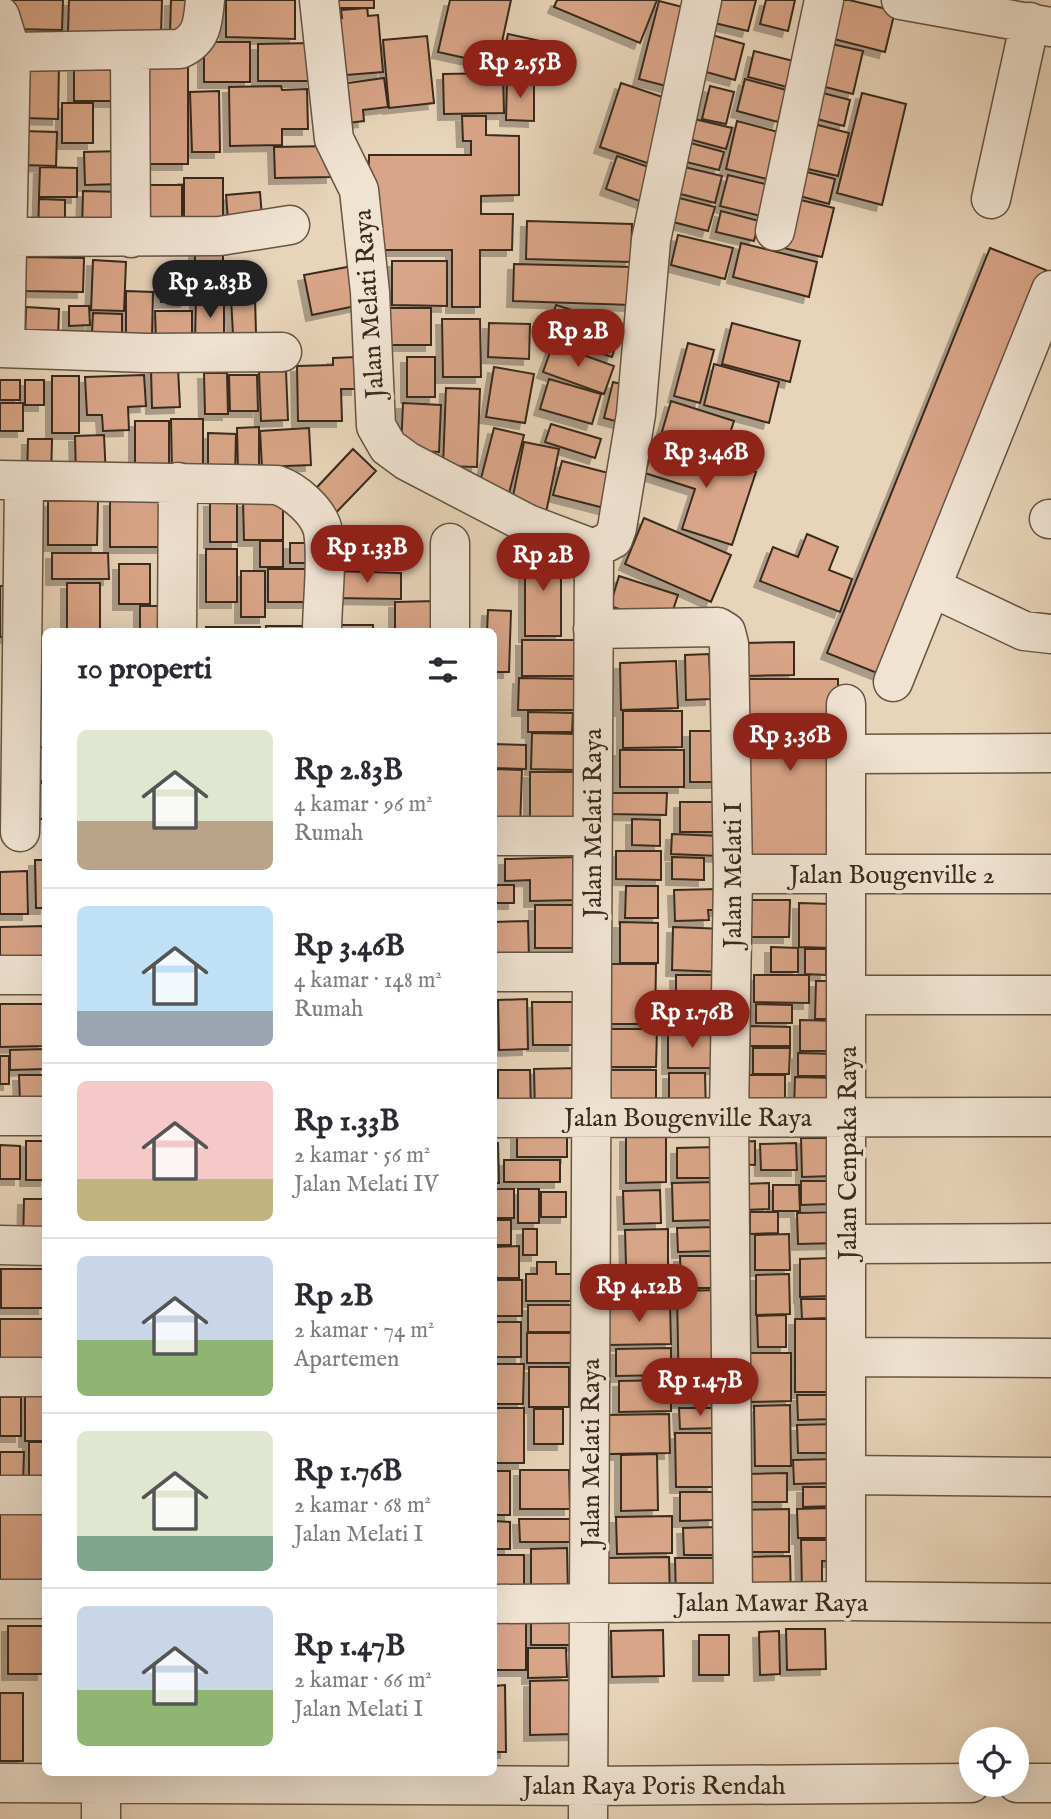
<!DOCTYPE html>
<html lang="id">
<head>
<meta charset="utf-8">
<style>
  :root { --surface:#fff; --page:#f2f2f3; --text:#2b2b33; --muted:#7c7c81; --line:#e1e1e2; --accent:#8f2418 }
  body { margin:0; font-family:"IM FELL English",serif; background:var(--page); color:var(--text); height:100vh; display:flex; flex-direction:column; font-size:26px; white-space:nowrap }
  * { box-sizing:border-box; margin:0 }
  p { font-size:23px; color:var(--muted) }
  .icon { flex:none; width:38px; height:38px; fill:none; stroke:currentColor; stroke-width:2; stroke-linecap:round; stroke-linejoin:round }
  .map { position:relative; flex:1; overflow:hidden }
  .details { position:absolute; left:42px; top:628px; width:455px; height:1148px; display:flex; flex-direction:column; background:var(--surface); border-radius:10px; box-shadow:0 7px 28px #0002 }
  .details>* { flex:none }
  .controls { position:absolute; left:959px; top:1727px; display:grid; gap:14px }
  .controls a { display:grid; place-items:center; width:70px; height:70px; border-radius:50%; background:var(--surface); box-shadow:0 7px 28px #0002; font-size:35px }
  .price { position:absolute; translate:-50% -60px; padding:0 16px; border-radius:24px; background:var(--accent); color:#fff; font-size:23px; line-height:46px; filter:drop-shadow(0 2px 4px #0008) }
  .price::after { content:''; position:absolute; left:50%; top:42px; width:21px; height:16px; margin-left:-10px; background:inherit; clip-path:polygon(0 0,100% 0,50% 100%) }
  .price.on { background:#222; color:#fff }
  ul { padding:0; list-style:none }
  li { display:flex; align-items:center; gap:21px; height:175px; padding:0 35px }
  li+li { border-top:2px solid var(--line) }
  li span { display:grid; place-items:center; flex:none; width:196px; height:140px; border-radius:10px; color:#555 }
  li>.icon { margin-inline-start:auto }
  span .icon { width:84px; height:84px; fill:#fffc; stroke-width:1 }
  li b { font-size:30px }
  h2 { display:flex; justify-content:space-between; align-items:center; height:84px; padding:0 35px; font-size:30px }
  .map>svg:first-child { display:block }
  .building { fill:#d9a588; stroke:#392b1b; stroke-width:2; filter:url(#shadow) }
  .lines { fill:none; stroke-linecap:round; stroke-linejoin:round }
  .minor-casing { stroke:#655542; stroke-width:41 }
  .minor { stroke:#f0e3d2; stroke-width:38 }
  .labels { text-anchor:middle; stroke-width:7; stroke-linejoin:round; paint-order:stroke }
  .street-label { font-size:26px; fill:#392b1b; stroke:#f0e3d2 }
</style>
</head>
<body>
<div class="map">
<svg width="1051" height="1819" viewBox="0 0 1051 1819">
  <defs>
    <filter id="shadow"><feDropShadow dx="-6" dy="6" stdDeviation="0" flood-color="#0004"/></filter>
  </defs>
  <rect width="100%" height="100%" fill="#e8d4b9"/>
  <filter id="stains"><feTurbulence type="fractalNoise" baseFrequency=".00286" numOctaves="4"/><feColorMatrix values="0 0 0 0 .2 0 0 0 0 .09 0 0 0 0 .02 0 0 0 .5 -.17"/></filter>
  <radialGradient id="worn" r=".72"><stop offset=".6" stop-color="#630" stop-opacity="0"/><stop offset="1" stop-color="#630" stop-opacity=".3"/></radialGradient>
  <!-- building -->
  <path class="building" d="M13,0h50l-1,30 -49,-1z
    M69,0h93l-1,35 -93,-3z
    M171,0h28l-14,34 -15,-1z
    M226,0h69v39l-69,-2z
    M325,0h49v8h-49z
    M450,0h61l-14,65 -59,-13z
    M557,0h100l-17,43 -86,-36z
    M707,0h49l-8,31 -46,-11z
    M766,0h29l-7,31 -28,-7z
    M831,0h18l46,11 -10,41 -63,-16z
    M659,1l35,9 -20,78 -35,-9z
    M367,8l1,8 10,-1 5,57 -49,4 -5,-57 13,-1 -1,-8z
    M508,34l37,8 -8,35 -36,-8z
    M708,34l36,10 -9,36 -36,-10z
    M427,36l7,67 -45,5 -6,-68z
    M204,42h46v40h-46z
    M312,43v38h-54v-37z
    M827,43l36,8 -10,43 -36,-9z
    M754,51l47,12 -6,26 -47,-12z
    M142,59h46v105h-46z
    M24,64h35l-1,55 -35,-1z
    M74,67l41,1v33h-41z
    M503,73l1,40 -60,1 -1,-40z
    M384,78l4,29 -25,3 1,11 -25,3 -5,-39z
    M507,79l27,1v41l-28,-1z
    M745,79l41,11 -8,32 -41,-11z
    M621,83l56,19 -21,64 -56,-19z
    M281,86l1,4 25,-1 1,40h-26v16l-52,1 -1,-59z
    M710,86l24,6 -8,32 -24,-5z
    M811,90l39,10 -6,26 -39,-10z
    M219,91l1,61h-28l-2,-60z
    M862,93l44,11 -24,101 -45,-12z
    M62,103h31v40h-31z
    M462,116h24v19l33,1v59l-38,1v18h32l-1,36h-32v57h-28v-57h-78l-6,-31 1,-64h102v-14h-8z
    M690,118l42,10 -6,21 -41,-11z
    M737,121l45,12 -11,47 -45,-11z
    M802,121l47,12 -11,43 -47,-11z
    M22,131l35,1 -1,34 -35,-1z
    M683,141l41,11 -5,18 -41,-10z
    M331,146l1,31 -57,1 -1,-31z
    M121,151v33l-36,1 -1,-33z
    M617,156l43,15 -12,33 -42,-15z
    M680,166l42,10 -7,27 -42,-11z
    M40,167l37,1v29h-38z
    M791,168l44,11 -6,25 -44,-12z
    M728,175l45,11 -8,31 -45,-11z
    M184,178h39v45h-39z
    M142,185h40v36h-40z
    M83,191l39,1 -2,40 -38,-1z
    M260,192l2,25 -34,3 -2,-25z
    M784,196l50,12 -12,49 -51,-12z
    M675,197l40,10 -7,24 -39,-10z
    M39,199l26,1v36l-27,-1z
    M721,211l38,10 -5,20 -38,-9z
    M527,221l105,3 -1,38 -105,-3z
    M678,235l55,13 -8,31 -54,-14z
    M741,243l76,19 -8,35 -76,-20z
    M195,246h28v45h-28z
    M990,248l56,22 -164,405 -55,-22z
    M25,257l59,1 -1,34 -58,-1z
    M93,260l33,2 -2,49 -33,-1z
    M392,261h55v45l-55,-1z
    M514,264l117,3v38l-118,-4z
    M358,265l7,39 -53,11 -8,-40z
    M160,270h25l1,31 -25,1z
    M126,291l27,1 -1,45h-26z
    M196,295h28v49h-29z
    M255,297l1,37h-23l-2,-36z
    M556,305l66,21 -10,31 -66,-22z
    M69,306h20l1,19 -21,1z
    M26,307l33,2 -1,31 -33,-2z
    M380,308h51v37h-51z
    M155,311h37v30h-36z
    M93,313l29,1v20l-30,-1z
    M442,319h38l1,58h-38z
    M489,323l41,1 -1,35 -41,-2z
    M732,323l68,18 -10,41 -68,-18z
    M688,343l26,7 -14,53 -26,-7z
    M553,344l61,22 -10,28 -61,-22z
    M356,357l1,32h-16l1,32h-44l-1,-55 36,-1v-7z
    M407,357h28v40h-28z
    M714,364l65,18 -10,41 -65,-18z
    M494,367l40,7 -9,49 -39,-6z
    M178,368l2,39 -28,1 -1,-39z
    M286,371l2,49 -27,1 -2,-49z
    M204,373h23l1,41h-23z
    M144,375l2,31 -18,1 1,23 -26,1 -1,-16h-15l-2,-38z
    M229,375h28l1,36h-28z
    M52,376h27v57h-27z
    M549,379l52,15 -9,30 -52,-15z
    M0,380h20v20h-20z
    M25,380h19v25h-19z
    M613,382l19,5 -9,36 -19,-5z
    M446,388l34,1 -3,78 -34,-1z
    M671,401l63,20 -11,34 -62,-20z
    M0,403h23v28h-23z
    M403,403l38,2 -2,47 -38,-2z
    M171,419h32v53h-31z
    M135,421h34v44h-34z
    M551,424l50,15 -6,19 -50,-16z
    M259,427v43h-21l-1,-42z
    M309,428l2,37 -49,2 -2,-36z
    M494,428l30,7 -17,66 -30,-7z
    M208,433l28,1 -1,43h-27z
    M104,435l2,42 -30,1 -1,-42z
    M28,439h24l-1,42 -24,-1z
    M655,441l101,31 -24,73 -50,-16 13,-40 -50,-16z
    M524,442l35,7 -13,64 -35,-7z
    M353,449l23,22 -49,51 -22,-22z
    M562,461l54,14 -8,34 -55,-14z
    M110,500l54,1 1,46h-55z
    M48,501h50l-1,44h-49z
    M210,501h27v41h-27z
    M243,501h40v39h-39z
    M644,518l87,37 -20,47 -86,-38z
    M807,534l31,13 -9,23 23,9 -12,33 -80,-31 13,-34 25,10z
    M260,541h23v26h-23z
    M290,543h24l1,20h-25z
    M206,549h31v53h-31z
    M525,550h36v86h-36z
    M52,553h56l1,26h-57z
    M119,564h31v40h-31z
    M268,569h43v33h-43z
    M241,571h24v46h-24z
    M333,571l68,2v26l-69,-1z
    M619,576l59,19 -10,30 -58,-19z
    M67,583h33v49h-33z
    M0,586h8v51h-8z
    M436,601l1,31h-42v-30z
    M140,606h26v25h-26z
    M488,610l23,1 -2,61h-15v-40h-7z
    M336,625h37v7h-37z
    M266,626h42v6h-42z
    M206,627h54v5h-54z
    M522,640h56v36h-56z
    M794,642v33l-52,1 -1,-33z
    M709,654l2,45 -25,1 -1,-45z
    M676,661l2,47 -57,2 -1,-47z
    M519,678l58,1v31h-59z
    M740,679h98l1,187h-98z
    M623,711h59v36l-59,1z
    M528,712l45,1 -1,19h-44z
    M690,731h36l1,51h-37z
    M532,733l44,1 -1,36 -44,-1z
    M494,744l32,1v24l-32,-1z
    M28,747h18v34h-17z
    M620,750h64v37h-64z
    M494,769l28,1 -2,58h-26z
    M530,772h47v50h-47z
    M37,783h9v36h-9z
    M611,793h56l-1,22 -55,-1z
    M680,802h50l-1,30h-49z
    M632,819l28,1v26l-28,-1z
    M672,834l49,2 -1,20 -49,-2z
    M616,851h45v29l-45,-1z
    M578,857v43l-48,1v-21l-25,1v-22z
    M672,857l32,1v22l-32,-1z
    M35,860h11v48h-10z
    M494,864l1,21h19v18h-18v12h-2z
    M27,871l1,43h-28v-42z
    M626,886h32v32h-33z
    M718,889l1,21h-11l1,10 -34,1 -1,-31z
    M747,900h43l-1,37h-42z
    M799,903l33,1v44l-33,-1z
    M535,905h43l1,43h-44z
    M528,921l1,37h-35v-36z
    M620,922l38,1v40h-38z
    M46,926v32h-46v-31z
    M673,927l52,2 -2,43 -51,-2z
    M771,947l27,1v24h-27z
    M805,949h21v26l-21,-1z
    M607,964h49l-1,60h-49z
    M676,975h46v51h-46z
    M754,975h55v28l-55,-1z
    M816,981h21l-1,38h-21z
    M527,999l1,50 -29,1 -1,-50z
    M532,1002h42v43h-41z
    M0,1004h44v42l-44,1z
    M756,1004l36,1v18h-36z
    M800,1020l39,1v30h-39z
    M750,1026l40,1v19h-40z
    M605,1029h52l-1,38h-51z
    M668,1031h49v37h-49z
    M753,1048h37l-1,26h-36z
    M46,1049v20l-36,1v-20z
    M798,1053l37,1v22h-37z
    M0,1056h9v28h-9z
    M579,1068l1,45 -45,1 -1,-45z
    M498,1070h32l1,42h-33z
    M604,1070h52v46l-52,-1z
    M669,1073h36l1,43h-37z
    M19,1075h27v27l-26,1z
    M748,1075h37v37h-38z
    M795,1077l41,1v32h-42z
    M517,1134h50v23h-50z
    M666,1135v47l-40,1v-47z
    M801,1138h31l1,38 -31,1z
    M26,1141h20v39h-20z
    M755,1141v24l-20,-1 -1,-22z
    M494,1143h4l1,40h-5z
    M796,1143l1,27h-36l-1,-26z
    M0,1145l20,1v33h-20z
    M717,1147v31h-40v-30z
    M504,1160h56v22h-56z
    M801,1181h29v23l-29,1z
    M716,1182v38l-43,1 -1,-38z
    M769,1183v26l-26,1v-26z
    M773,1185h26l1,26h-27z
    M494,1189h20v29h-20z
    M518,1189h21v34h-21z
    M660,1190l1,33 -37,1 -1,-33z
    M541,1192h25v25h-25z
    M24,1199h22v45h-23z
    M750,1212h28v21l-28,1z
    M839,1212v31l-41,1 -1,-31z
    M494,1220h17v25h-17z
    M716,1227l1,24 -39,1 -1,-24z
    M523,1229h14v26h-14z
    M668,1229v37h-42l-1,-36z
    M789,1234l1,36h-35v-35z
    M519,1246v32h-25v-31z
    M680,1256h33l1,32h-33z
    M832,1258l1,38 -33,1v-38z
    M537,1262h19v12h18v27h-48v-27h11z
    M1,1269h43v39h-43z
    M671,1272l1,27h-51v-26z
    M789,1274l1,40 -34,1v-40z
    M494,1280h28v36h-28z
    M720,1290l1,111 -42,1 -2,-111z
    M801,1299h26v19l-25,1z
    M670,1303l1,41 -63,1v-41z
    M528,1305h47v27h-47z
    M786,1315v32h-28l-1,-31z
    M0,1319h46v50h-46z
    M795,1319h40l1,73h-41z
    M494,1322h27v35h-27z
    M527,1333h47v30h-47z
    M671,1348v27l-55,1v-27z
    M747,1353h44v48l-43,1z
    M494,1364h30l-1,40h-29z
    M529,1367h40v40h-40z
    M671,1380v31l-52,1v-31z
    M25,1393h21v48h-21z
    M797,1395h35l1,24 -35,1z
    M0,1397h21v39h-21z
    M790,1405l1,61h-36l-1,-60z
    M494,1408h30v55h-30z
    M679,1408h42v20l-41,1z
    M534,1409h29v35h-29z
    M669,1414l1,39 -63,1 -1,-39z
    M836,1424v29h-38l-1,-28z
    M675,1433h37l1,54h-37z
    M29,1442h17v50h-17z
    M0,1452h24l-1,34h-23z
    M657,1454l1,56 -37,1v-56z
    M837,1459v24l-43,1 -1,-24z
    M520,1470h49l1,39h-50z
    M494,1471h16v44h-16z
    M787,1473v29h-42v-28z
    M803,1487h30l1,19 -31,1z
    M680,1492h34v28l-34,1z
    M834,1508v30h-36l-1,-29z
    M789,1509v43h-51l-1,-42z
    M46,1513v74h-46v-73z
    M672,1516v37l-55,1 -1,-37z
    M519,1519h54v23h-53z
    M494,1521l16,1v27h-16z
    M717,1527v28h-33l-1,-27z
    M801,1540h31l1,21h-11v31h-20z
    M567,1548l1,46h-37v-45z
    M494,1555h30v45h-30z
    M790,1556l1,43 -49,1 -1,-43z
    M669,1557l1,43 -65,1v-43z
    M675,1558h47l1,40 -47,1z
    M531,1617h44v28h-44z
    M494,1622h32v48h-32z
    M8,1626h35v48h-35z
    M786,1629h39l1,40 -39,1z
    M663,1630l1,46 -52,1 -1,-46z
    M779,1631l1,43 -20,1 -1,-43z
    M699,1635h30v40h-30z
    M528,1648h38l1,29 -39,1z
    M575,1680v54l-45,1v-54z
    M505,1685l1,67h-12v-66z
    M0,1693h23v68h-23z"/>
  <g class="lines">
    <defs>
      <path id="minor" d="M319,0l15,139 25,51 11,102 6,134 12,21 19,14 121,63 66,25
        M901,0l150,27
        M0,16l11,36 -6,296
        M11,52l169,-3c22,-10 23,-26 25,-49
        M130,52l1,186
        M991,199l39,-177
        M775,231l49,-231
        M9,237l211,-1 70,-11
        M0,348l147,5 135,-1
        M0,480l277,5c18,6 42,27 46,46 5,29 -1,71 -1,101
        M1049,519h2
        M594,549l19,-10 4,-11 19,-114 15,-174 51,-240
        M933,588l91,43 27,3
        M593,629l125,-2 8,5 3,12 4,230 -4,243 4,485
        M177,632l1,-150
        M450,632v-89
        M893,682l158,-392
        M847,754l204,-1
        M20,832l4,-350
        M494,836h98
        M733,874h318
        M494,972h98
        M0,975h46
        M846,995h205
        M0,1116h46
        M494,1118l557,-1
        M847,1244l204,-1
        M0,1245l46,1
        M846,1357l205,1
        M0,1377h46
        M846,1475l205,2
        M0,1495h46
        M0,1599h46
        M846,1601v-897
        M494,1604l352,-3 205,2
        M0,1783l588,3 383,-3
        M1017,1783h34
        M101,1819v-46
        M588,1819l6,-1270"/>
    </defs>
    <!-- minor casing -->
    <use href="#minor" class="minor-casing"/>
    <!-- minor -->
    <use href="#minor" class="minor"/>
  </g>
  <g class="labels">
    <!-- street labels -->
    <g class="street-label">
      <text transform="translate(368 304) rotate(-94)" y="9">Jalan Melati Raya</text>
      <text transform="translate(592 823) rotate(-90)" y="9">Jalan Melati Raya</text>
      <text x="892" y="883">Jalan Bougenville 2</text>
      <text transform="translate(732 875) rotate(-90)" y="9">Jalan Melati I</text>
      <text x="688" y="1126">Jalan Bougenville Raya</text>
      <text transform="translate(847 1153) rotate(-90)" y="9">Jalan Cenpaka Raya</text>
      <text transform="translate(590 1453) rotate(-90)" y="9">Jalan Melati Raya</text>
      <text x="772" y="1611">Jalan Mawar Raya</text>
      <text x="654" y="1794">Jalan Raya Poris Rendah</text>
    </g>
  </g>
  <rect width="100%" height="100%" filter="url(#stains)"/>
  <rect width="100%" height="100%" fill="url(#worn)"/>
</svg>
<div class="controls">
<a><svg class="icon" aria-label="locate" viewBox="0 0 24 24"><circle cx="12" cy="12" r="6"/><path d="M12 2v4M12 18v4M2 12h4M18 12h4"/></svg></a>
</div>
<b class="price" style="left:520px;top:100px">Rp 2.55B</b>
<b class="price on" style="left:210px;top:320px">Rp 2.83B</b>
<b class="price" style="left:578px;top:369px">Rp 2B</b>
<b class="price" style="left:706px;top:490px">Rp 3.46B</b>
<b class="price" style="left:367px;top:585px">Rp 1.33B</b>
<b class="price" style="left:543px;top:593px">Rp 2B</b>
<b class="price" style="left:790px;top:773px">Rp 3.36B</b>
<b class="price" style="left:692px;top:1050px">Rp 1.76B</b>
<b class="price" style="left:639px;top:1324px">Rp 4.12B</b>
<b class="price" style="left:700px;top:1418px">Rp 1.47B</b>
<section class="details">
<h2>10 properti<svg class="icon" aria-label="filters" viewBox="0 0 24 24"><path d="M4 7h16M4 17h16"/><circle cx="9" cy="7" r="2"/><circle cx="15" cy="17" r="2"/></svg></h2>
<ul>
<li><span style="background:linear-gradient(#dfe7d0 65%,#b9a48a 0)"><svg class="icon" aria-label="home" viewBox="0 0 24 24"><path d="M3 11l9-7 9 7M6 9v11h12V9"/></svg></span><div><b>Rp 2.83B</b><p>4 kamar · 96 m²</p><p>Rumah</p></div></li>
<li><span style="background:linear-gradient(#bfe0f5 75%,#9aa5b1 0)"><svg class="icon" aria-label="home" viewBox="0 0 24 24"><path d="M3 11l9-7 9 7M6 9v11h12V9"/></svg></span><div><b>Rp 3.46B</b><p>4 kamar · 148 m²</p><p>Rumah</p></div></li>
<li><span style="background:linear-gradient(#f6c9c9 70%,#c2b280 0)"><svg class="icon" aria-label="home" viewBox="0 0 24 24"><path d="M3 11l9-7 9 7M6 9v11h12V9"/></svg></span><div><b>Rp 1.33B</b><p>2 kamar · 56 m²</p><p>Jalan Melati IV</p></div></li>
<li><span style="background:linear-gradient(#c9d6e8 60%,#8fb573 0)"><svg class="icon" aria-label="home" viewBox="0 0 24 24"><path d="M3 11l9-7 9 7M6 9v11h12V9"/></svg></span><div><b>Rp 2B</b><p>2 kamar · 74 m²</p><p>Apartemen</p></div></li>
<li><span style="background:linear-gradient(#dfe7d0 75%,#7fa58c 0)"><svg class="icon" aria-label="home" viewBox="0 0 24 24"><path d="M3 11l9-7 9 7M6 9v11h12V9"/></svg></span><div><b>Rp 1.76B</b><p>2 kamar · 68 m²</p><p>Jalan Melati I</p></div></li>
<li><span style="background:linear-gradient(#c9d6e8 60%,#8fb573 0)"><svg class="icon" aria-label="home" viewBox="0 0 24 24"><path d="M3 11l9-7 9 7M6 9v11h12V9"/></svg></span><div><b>Rp 1.47B</b><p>2 kamar · 66 m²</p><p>Jalan Melati I</p></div></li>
</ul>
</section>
</div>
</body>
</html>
